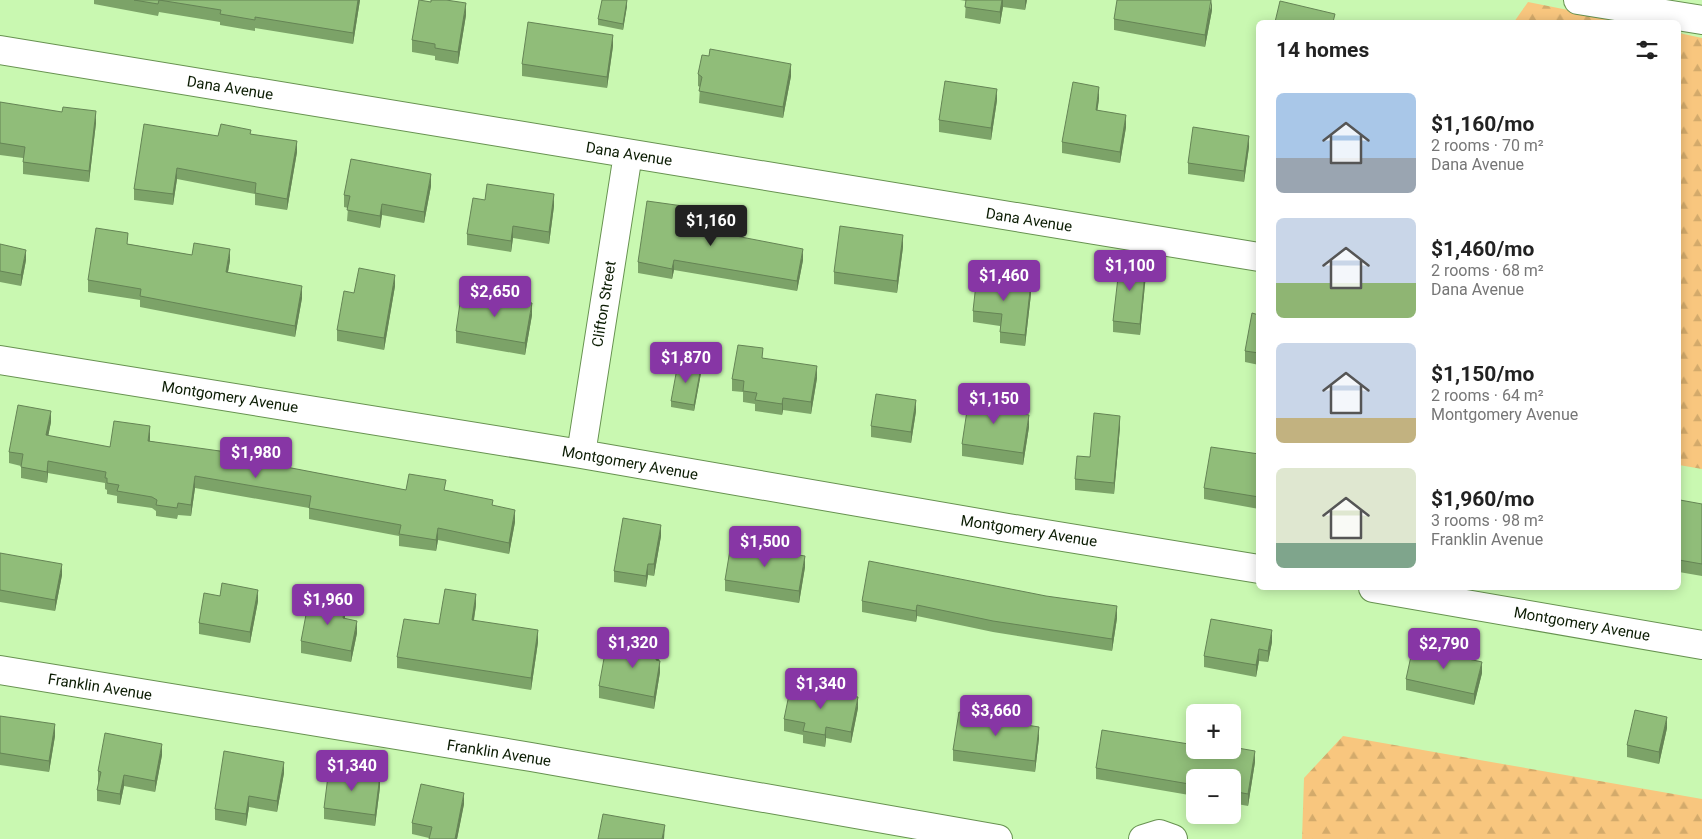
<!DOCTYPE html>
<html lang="en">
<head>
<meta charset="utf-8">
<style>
  :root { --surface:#fff; --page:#f6f6f6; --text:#222; --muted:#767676; --accent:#8736a5 }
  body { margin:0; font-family:Roboto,sans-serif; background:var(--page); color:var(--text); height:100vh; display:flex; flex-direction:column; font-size:19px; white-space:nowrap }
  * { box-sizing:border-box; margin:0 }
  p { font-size:16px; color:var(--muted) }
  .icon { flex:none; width:28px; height:28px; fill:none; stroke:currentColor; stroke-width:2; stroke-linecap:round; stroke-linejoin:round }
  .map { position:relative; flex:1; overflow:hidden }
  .drawer { position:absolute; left:1256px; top:20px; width:425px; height:570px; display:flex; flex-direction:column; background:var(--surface); border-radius:8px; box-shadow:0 2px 12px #0003 }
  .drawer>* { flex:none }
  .tools { position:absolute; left:1186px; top:704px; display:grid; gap:10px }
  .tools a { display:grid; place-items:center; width:55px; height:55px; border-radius:8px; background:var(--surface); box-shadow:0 2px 12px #0003; font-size:25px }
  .price { position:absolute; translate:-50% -42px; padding:0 11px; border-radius:5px; background:var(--accent); color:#fff; font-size:16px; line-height:32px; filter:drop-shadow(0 1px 2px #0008) }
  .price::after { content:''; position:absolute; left:50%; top:30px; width:15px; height:11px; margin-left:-8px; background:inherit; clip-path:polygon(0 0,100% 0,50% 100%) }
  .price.active { background:#222; color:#fff }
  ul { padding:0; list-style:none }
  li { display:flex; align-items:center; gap:15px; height:125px; padding:0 20px }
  li span { display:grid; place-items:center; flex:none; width:140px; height:100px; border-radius:8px; color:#555 }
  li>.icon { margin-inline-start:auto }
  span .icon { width:60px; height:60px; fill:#fffc; stroke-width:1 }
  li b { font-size:21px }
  h2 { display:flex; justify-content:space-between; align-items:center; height:60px; padding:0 20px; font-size:21px }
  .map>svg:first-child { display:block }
  .forest { fill:url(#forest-firs) }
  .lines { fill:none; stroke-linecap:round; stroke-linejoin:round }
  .minor-casing { stroke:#679250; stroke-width:30 }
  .minor { stroke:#fff; stroke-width:28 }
  .wall { fill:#7ca368 }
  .shaded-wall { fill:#658455 }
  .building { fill:#90bd79; stroke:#658455 }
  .labels { text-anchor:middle; stroke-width:4; stroke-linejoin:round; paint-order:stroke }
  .street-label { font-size:15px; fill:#0b1c03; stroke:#fff }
</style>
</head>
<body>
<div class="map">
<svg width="1702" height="839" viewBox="0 0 1702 839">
  <defs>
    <pattern id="forest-firs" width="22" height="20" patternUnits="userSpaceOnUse" patternTransform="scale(1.25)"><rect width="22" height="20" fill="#f8c67e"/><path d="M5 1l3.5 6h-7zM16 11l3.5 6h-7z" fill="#d3aa6b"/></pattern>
  </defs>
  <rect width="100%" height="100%" fill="#c9f8b1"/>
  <!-- forest -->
  <path class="forest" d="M1528,2l100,20h-114z
    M1679,33l23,5v431l-23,-4z
    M1343,736l359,63v40h-400l2,-61z"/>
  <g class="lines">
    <defs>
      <path id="minor" d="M1578,0l124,20
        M0,50l1259,207
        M0,360l581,94 427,74 251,41
        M581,454l47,-300
        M1373,588l329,57
        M0,670l531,87 467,82
        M1143,839l16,-5 14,5"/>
    </defs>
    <!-- minor casing -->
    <use href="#minor" class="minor-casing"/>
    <!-- minor -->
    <use href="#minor" class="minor"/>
  </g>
  <!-- wall -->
  <path class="wall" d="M94,0h266l-7,44 -98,-16v3l-35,-6v-3l-61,-10 -1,4 -64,-12z
    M960,0h67l-2,10 -22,-3 -3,17 -35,-6 1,-17z
    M627,6l-4,24 -25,-5v-6z
    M1212,10l-7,37 -91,-17v-11z
    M466,15l-8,49 -23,-4v-4l-23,-4v-12z
    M613,46l-6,42 -85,-12v-12z
    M698,74l93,2 -8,42 -84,-15 1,-16 -2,-1z
    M1099,99l-2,11 29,17 -6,36 -58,-10v-11z
    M997,100l-6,40 -52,-8v-12z
    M0,102l96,21 -7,59 -66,-8v-16l-23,-3z
    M251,134l46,18 -10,58 -32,-5v-11l-78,-15 -4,26 -39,-5v-11l84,-53z
    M1249,147l-5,35 -56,-8v-11z
    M431,186l-7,37 -42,-8 -2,13 -33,-7 1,-13 -4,-1v-12z
    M485,200l69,6 -5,38 -36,-6 -2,14 -44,-7v-11z
    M683,216l-2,9 122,35 -6,31 -123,-21 -2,9 -34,-6v-11z
    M0,244l26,16 -5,26 -21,-4z
    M128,244l64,11 38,5 -2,12 74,26 -7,39 -155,-30v-7l-52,-8v-12z
    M903,247l-6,46 -63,-9v-12z
    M1146,274l-6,61 -27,-3v-11z
    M395,286l-11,64 -47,-9v-11l17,-37z
    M1031,294l-6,52 -25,-3v-17l-27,-4v-11z
    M492,301l40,14 -7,40 -69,-12v-12z
    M1259,315v50l-14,-3v-11z
    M763,358l54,20 -6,36 -28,-4 -1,5 -27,-4v-7l-12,-2v-10l-11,-1v-12z
    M701,373l-7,38 -23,-4v-6z
    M999,402l-1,9 31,16 -6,38 -61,-9v-12l12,-39z
    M916,411l-5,32 -40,-6v-11z
    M51,422l-3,14 62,11 40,-9v3l256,49h40l47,15 22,17 -6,32 -71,-14 -2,11 -37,-5v-10l-90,-17v-11l-114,-20 -4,28 -13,-1 -1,4 -21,-3v-5l-4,-3 -35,-5v-7l-10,-2v-4l-2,-1v-6l-57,-10 -1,10 -26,-5v-12l-12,-3v-11z
    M1120,427l-6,67 -39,-4v-11l15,-22z
    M1259,454v55l-55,-10v-11z
    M1702,504v72l-23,-4v-67z
    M661,536l-7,40 -6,-1 -2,12 -32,-5v-11z
    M0,553l62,22 -7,36 -55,-9z
    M805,567l-6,36 -74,-12v-11z
    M220,596l38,5 -8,42 -51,-9v-11z
    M862,601l255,17 -5,33 -119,-19 -76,-16 -1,6 -54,-10z
    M476,605l-2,15 64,22 -7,48 -134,-22v-11l42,-33z
    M345,618v1l12,14 -6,29 -50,-9v-12z
    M1272,642l-4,20 -9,-1 -3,16 -52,-10v-11z
    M660,653l-1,8 1,11 -6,37 -55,-11v-12l30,-28z
    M1482,673l-8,32 -68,-15v-11z
    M858,708l-7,35 -25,-5 -1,9 -22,-4v-8l-19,-4v-12z
    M0,716l55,20 -6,36 -49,-7z
    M1014,723l25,15 -4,34 -82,-11v-11z
    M1667,728l-8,36 -32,-7v-12z
    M162,755l-7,37 -31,-6 -4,19 -23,-4v-11l2,-7 -1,-1v-11z
    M1255,762l-7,44 -16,-3v-25h-37v18l-99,-17v-11z
    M284,773l-7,39 -28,-5 -3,19 -31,-6v-11z
    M380,787l-5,39 -51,-7v-11z
    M464,804l-7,35h-28v-1l-17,-4v-11z"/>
  <!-- shaded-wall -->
  <path class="shaded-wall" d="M358,0h2l-7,44v-11z
    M627,0v6l-4,24v-6z
    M1002,0h1v7l-3,17v-12z
    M1025,0h2l-2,10z
    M1212,0v10l-7,37v-12z
    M466,3v12l-8,49v-12z
    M613,35v11l-6,42v-11z
    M791,64v12l-8,42v-11z
    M1099,87v12l-3,22v-11z
    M997,89v11l-6,40v-12z
    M96,111v12l-7,59v-11z
    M1126,115v12l-6,36v-11z
    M1249,136v11l-5,35v-11z
    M297,141v11l-10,58v-11z
    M177,168v11l-4,26v-11z
    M431,174v12l-7,37v-11z
    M554,194v12l-5,38v-12z
    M382,204v11l-2,13v-12z
    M683,206v10l-4,19v-10z
    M513,226v12l-2,14v-11z
    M903,235v12l-6,46v-12z
    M230,249v11l-4,23v-11z
    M803,249v11l-6,31v-10z
    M26,250v10l-5,26v-11z
    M674,260v10l-2,9v-10z
    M1146,263v11l-6,61v-11z
    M395,275v11l-11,64v-12z
    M1031,282v12l-6,52v-11z
    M302,286v12l-7,39v-11z
    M532,303v12l-7,40v-12z
    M817,366v12l-6,36v-12z
    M701,367v6l-7,38v-6z
    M999,391v11l-3,20v-12z
    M783,398v12l-1,5v-11z
    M916,400v11l-5,32v-11z
    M51,411v11l-5,25v-12z
    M1029,415v12l-6,38v-12z
    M1120,416v11l-6,67v-11z
    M150,426v12l-2,14v-11z
    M48,461v12l-1,10v-11z
    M195,476v12l-4,28v-11z
    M515,510v12l-6,32v-11z
    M661,525v11l-7,40v-12z
    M438,528v12l-2,11v-11z
    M805,556v11l-6,36v-12z
    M62,564v11l-7,36v-11z
    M648,564v11l-2,12v-11z
    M258,590v11l-8,42v-11z
    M476,594v11l-4,26v-11z
    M917,605v11l-1,6v-11z
    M345,606v12l-2,12v-12z
    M1117,606v12l-5,33v-12z
    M357,621v12l-6,29v-11z
    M538,630v12l-7,48v-12z
    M1272,630v12l-4,20v-11z
    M660,642v11l-4,19v-12z
    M1259,649v12l-3,16v-12z
    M660,661v11l-6,37v-12z
    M1482,662v11l-8,32v-11z
    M858,697v11l-7,35v-11z
    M1667,717v11l-8,36v-12z
    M55,724v12l-6,36v-11z
    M826,727v11l-1,9v-12z
    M1039,727v11l-4,34v-11z
    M162,744v11l-7,37v-11z
    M1255,751v11l-7,44v-12z
    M284,762v11l-7,39v-11z
    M124,775v11l-4,19v-11z
    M380,775v12l-5,39v-11z
    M464,793v11l-7,35h-2z
    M249,796v11l-3,19v-12z
    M665,825l-1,14h-2z"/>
  <!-- building -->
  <path class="building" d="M134,0h224l-5,33 -98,-16v3l-35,-6 1,-4 -62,-10 -1,4z
    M419,0l12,2v-2h15l20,3 -8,49 -23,-4v-4l-23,-4z
    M602,0h25l-4,24 -25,-5z
    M966,0h36l-2,12 -35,-5z
    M1117,0h94l-6,35 -91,-16z
    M1280,1l55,13 -2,8h-58z
    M528,22l85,13 -6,42 -85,-13z
    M710,49l81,15 -8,43 -84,-16 3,-14 -4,-3 4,-19 7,1z
    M945,81l52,8 -6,39 -52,-8z
    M1073,82l26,5 -3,23 30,5 -6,37 -58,-10z
    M0,102l62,10 1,-5 33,4 -7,60 -66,-9 2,-15 -25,-4z
    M144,124l74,12 3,-12 30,6 -1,4 47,7 -10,58 -32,-6 1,-10 -79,-15 -4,26 -39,-5z
    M1193,127l56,9 -5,35 -56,-8z
    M351,159l80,15 -7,38 -42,-8 -2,12 -33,-6 3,-14 -6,-1z
    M487,184l67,10 -5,38 -36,-6 -2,15 -44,-7 6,-36 12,2z
    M647,201l36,5 -4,19 124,24 -6,32 -123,-21 -2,9 -34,-7z
    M840,226l63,9 -6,46 -63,-9z
    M96,228l32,5 -1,11 65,11 2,-12 36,6 -4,23 76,14 -7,40 -155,-30 1,-7 -53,-9z
    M0,244l26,6 -5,25 -21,-4z
    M1120,260l26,3 -6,61 -27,-3z
    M359,268l36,7 -11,63 -47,-8 7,-39 10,2z
    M977,275l54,7 -6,53 -25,-3 2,-18 -29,-3z
    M461,296l31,5 1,-4 39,6 -7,40 -69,-12z
    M1252,313l7,2v38l-14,-2z
    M738,345l25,3 -1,10 55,8 -6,36 -28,-4 -1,6 -27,-4 2,-7 -14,-2 1,-10 -12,-2z
    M678,363l23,4 -7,38 -23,-4z
    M977,388l22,3 -3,19 33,5 -6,38 -61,-9 6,-40 6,1z
    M876,394l40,6 -5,32 -40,-6z
    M18,405l33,6 -5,24 64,12 4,-26 36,5 -2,15 79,11 1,-4 55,10 -2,8 125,24 3,-16 37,6 -2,10 49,10 -1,5 23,5 -6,33 -71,-15 -2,12 -37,-6 2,-9 -92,-17 2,-12 -116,-20 -4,29 -13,-2 -1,5 -21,-3 1,-5 -5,-3 -35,-6 2,-6 -12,-2v-5h-2l1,-6 -58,-11 -1,11 -26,-5 2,-13 -14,-2z
    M1094,413l26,3 -6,67 -39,-4 2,-23 13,1z
    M1211,447l48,7v43l-55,-9z
    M1680,500l22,4v60l-23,-4v-55z
    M623,518l38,7 -7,39h-6l-2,12 -32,-5z
    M731,544l74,12 -6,35 -74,-11z
    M0,553l62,11 -7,36 -55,-10z
    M869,561l177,35 71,10 -5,33 -119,-18 -76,-16 -1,6 -54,-10z
    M222,583l36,7 -8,42 -51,-9 5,-30 16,3z
    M445,589l31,5 -4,26 66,10 -7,48 -134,-21 7,-38 35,5z
    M309,599l36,7 -2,12 14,3 -6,30 -50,-10z
    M1211,619l61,11 -4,21 -9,-2 -3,16 -52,-9z
    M633,636l27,6 -4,18 4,1 -6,36 -55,-11 6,-33 24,5z
    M1413,647l69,15 -8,32 -68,-15z
    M791,685l67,12 -7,35 -25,-5 -1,8 -22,-4 2,-8 -21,-4z
    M1635,710l32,7 -8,35 -32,-7z
    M959,712l55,7v4l25,4 -4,34 -82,-11z
    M0,716l55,8 -6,37 -49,-8z
    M1102,730l93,15v5h37v-3l23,4 -7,43 -16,-3v-13h-37v7l-99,-17z
    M105,733l57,11 -7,37 -31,-6 -4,19 -23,-4 4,-18 -3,-1z
    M224,751l60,11 -7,39 -28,-5 -3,18 -31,-5z
    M329,768l51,7 -5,40 -51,-7z
    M421,784l43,9 -9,46h-26l3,-12 -20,-4z
    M603,814l62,11 -3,14h-64z"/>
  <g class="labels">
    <!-- street labels -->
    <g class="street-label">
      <text transform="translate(230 88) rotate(9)" y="5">Dana Avenue</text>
      <text transform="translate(629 154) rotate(9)" y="5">Dana Avenue</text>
      <text transform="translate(1029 220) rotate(9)" y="5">Dana Avenue</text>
      <text transform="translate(604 304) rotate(-81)" y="5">Clifton Street</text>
      <text transform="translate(230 397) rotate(9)" y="5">Montgomery Avenue</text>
      <text transform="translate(630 463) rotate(10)" y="5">Montgomery Avenue</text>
      <text transform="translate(1029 531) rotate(9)" y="5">Montgomery Avenue</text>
      <text transform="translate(1582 624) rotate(10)" y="5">Montgomery Avenue</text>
      <text transform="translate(100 687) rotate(9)" y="5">Franklin Avenue</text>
      <text transform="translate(499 753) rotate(9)" y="5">Franklin Avenue</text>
    </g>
  </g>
</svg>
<div class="tools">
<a>+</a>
<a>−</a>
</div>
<b class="price active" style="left:711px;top:247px">$1,160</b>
<b class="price" style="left:1130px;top:292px">$1,100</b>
<b class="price" style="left:1004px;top:302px">$1,460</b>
<b class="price" style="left:495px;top:318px">$2,650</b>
<b class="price" style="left:686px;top:384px">$1,870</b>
<b class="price" style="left:994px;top:425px">$1,150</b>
<b class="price" style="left:256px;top:479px">$1,980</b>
<b class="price" style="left:765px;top:568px">$1,500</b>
<b class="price" style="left:328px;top:626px">$1,960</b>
<b class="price" style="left:633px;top:669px">$1,320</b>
<b class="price" style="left:1444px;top:670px">$2,790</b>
<b class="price" style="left:821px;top:710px">$1,340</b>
<b class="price" style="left:996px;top:737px">$3,660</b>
<b class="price" style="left:352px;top:792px">$1,340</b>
<section class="drawer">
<h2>14 homes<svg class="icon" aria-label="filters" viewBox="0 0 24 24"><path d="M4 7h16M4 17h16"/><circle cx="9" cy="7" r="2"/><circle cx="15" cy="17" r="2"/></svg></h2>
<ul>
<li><span style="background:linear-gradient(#a9c7e8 65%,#9aa5b1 0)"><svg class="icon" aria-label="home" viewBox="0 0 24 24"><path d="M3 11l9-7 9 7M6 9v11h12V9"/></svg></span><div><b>$1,160/mo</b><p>2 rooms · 70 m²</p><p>Dana Avenue</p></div></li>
<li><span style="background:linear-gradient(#c9d6e8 65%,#8fb573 0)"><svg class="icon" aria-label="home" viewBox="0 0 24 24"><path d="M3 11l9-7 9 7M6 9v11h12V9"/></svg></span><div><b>$1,460/mo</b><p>2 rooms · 68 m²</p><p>Dana Avenue</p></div></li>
<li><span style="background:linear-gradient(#c9d6e8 75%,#c2b280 0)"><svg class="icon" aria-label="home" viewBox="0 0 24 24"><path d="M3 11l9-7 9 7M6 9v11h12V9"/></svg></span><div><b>$1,150/mo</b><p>2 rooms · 64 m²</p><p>Montgomery Avenue</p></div></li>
<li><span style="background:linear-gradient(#dfe7d0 75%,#7fa58c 0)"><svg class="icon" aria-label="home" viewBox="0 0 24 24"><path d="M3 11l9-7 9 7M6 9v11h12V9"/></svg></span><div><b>$1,960/mo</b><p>3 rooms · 98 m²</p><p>Franklin Avenue</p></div></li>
</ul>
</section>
</div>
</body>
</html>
